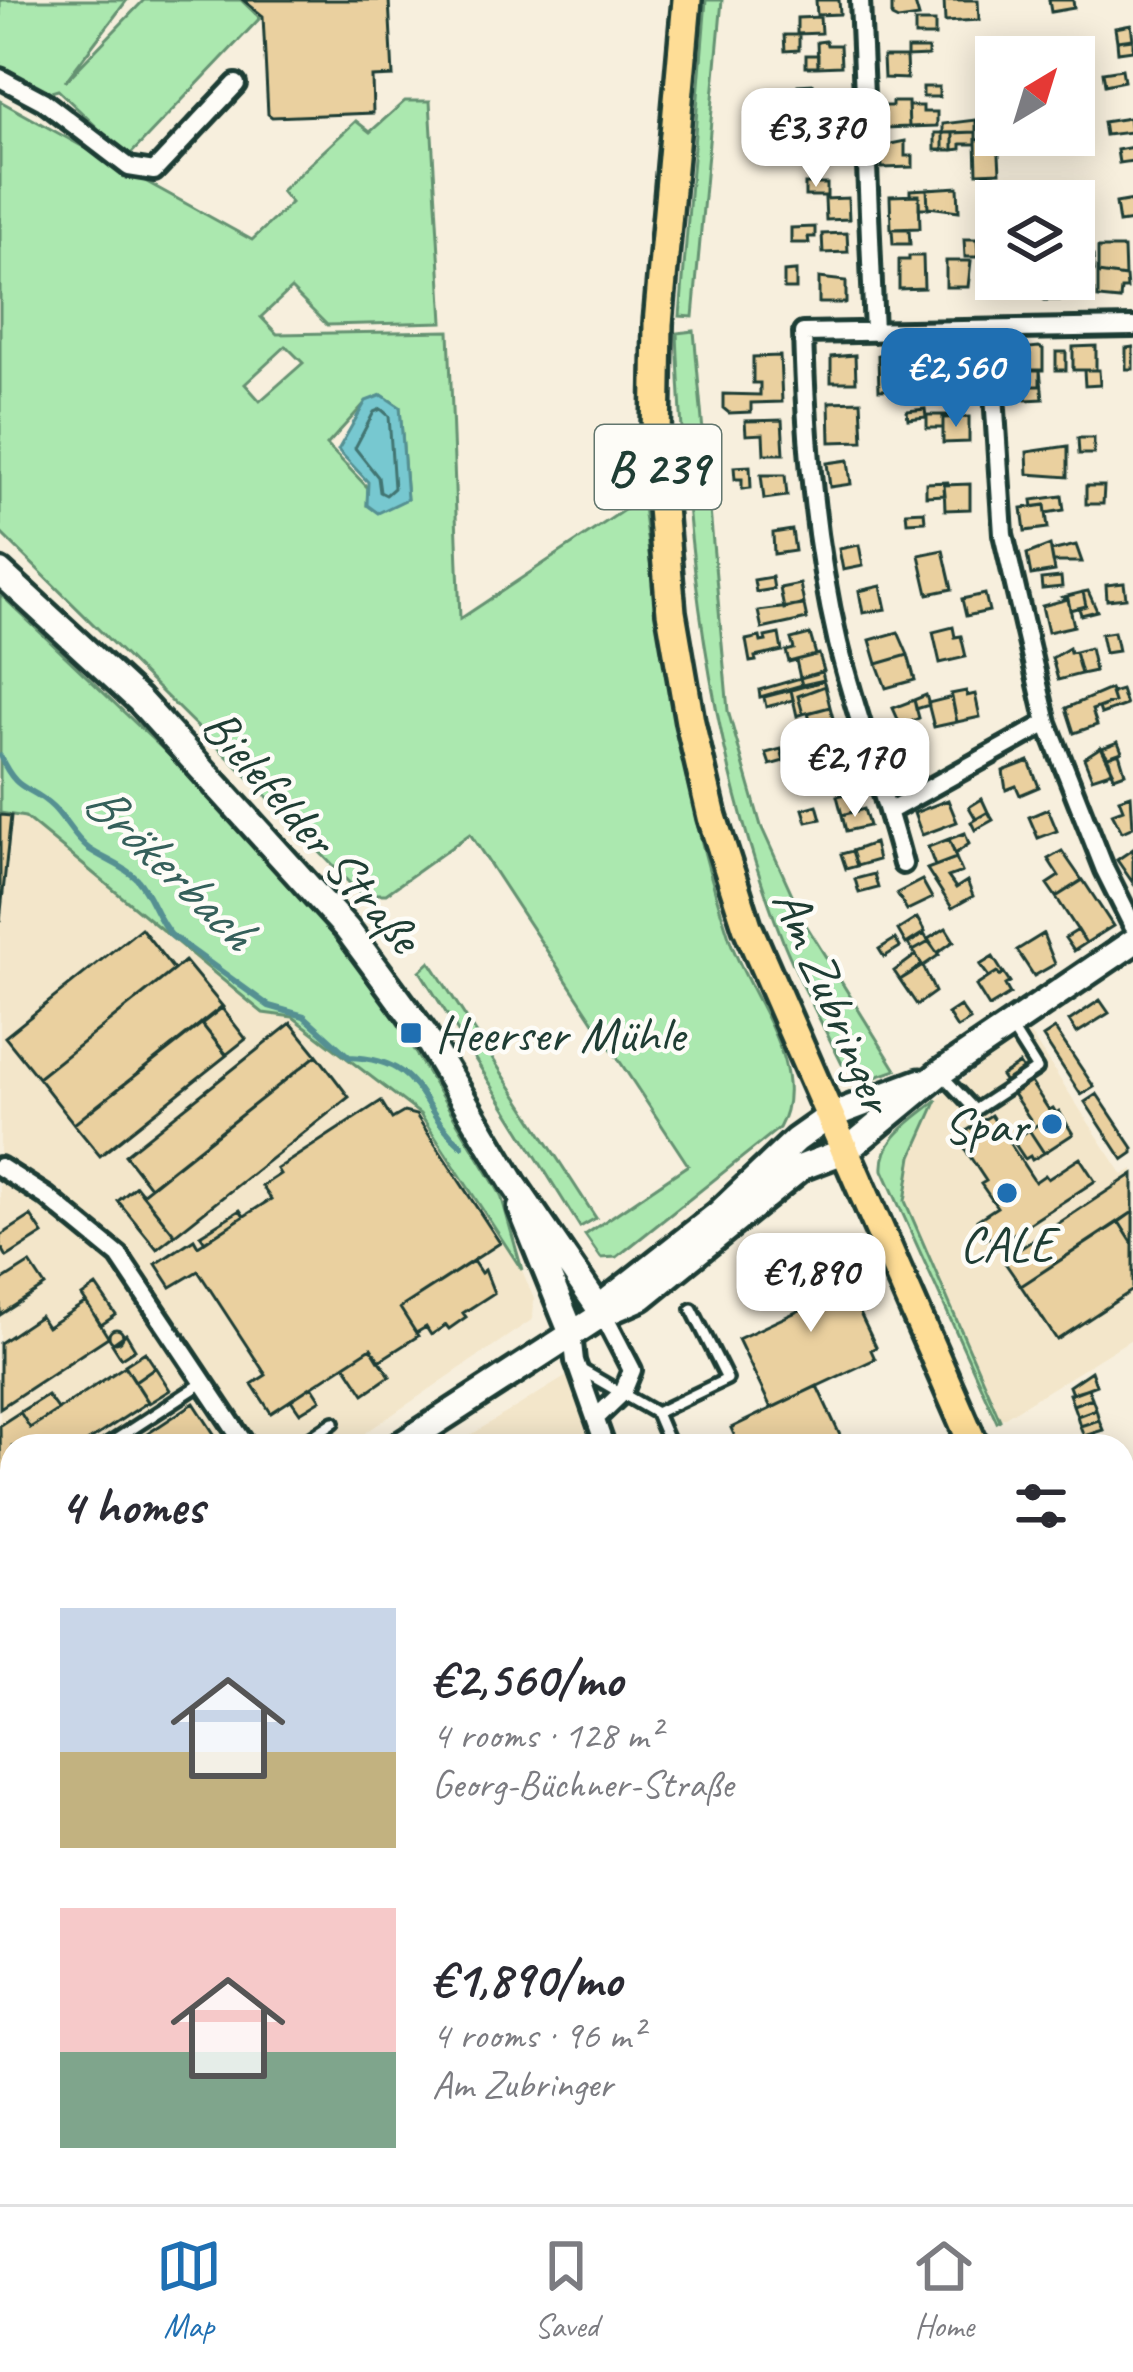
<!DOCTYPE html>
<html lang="en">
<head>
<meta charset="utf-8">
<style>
  :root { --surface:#fff; --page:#f7f7f7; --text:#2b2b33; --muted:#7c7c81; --line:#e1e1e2; --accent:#1f6fb2 }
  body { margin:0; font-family:Caveat,sans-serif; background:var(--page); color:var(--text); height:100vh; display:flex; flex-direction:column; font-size:45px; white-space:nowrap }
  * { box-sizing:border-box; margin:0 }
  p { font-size:39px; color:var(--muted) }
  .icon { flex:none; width:66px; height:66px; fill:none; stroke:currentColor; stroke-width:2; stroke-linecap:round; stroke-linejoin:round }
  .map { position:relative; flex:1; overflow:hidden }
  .panel { position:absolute; left:0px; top:1434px; width:1134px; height:771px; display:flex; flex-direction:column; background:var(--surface); border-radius:36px 36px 0 0; box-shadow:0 6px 30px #0003 }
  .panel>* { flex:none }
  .needle { width:78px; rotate:38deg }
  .fabs { position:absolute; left:975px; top:36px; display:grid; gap:24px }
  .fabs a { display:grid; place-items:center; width:120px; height:120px; border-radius:0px; background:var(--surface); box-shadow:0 6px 30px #0003; font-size:60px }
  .price { position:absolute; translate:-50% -102px; padding:0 27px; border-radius:24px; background:#fff; color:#222; font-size:39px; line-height:78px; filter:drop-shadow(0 3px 6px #0008) }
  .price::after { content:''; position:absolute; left:50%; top:72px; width:36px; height:27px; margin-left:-18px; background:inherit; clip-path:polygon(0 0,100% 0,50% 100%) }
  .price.current { background:var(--accent); color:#fff }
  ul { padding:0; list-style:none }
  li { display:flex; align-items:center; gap:36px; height:300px; padding:0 60px }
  li span { display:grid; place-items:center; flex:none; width:336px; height:240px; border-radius:0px; color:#555 }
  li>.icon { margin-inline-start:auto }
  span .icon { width:144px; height:144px; fill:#fffc; stroke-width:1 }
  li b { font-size:51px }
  h2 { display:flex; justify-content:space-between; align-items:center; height:144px; padding:0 60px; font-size:51px }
  .tabs { display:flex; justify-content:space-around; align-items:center; height:168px; border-top:3px solid var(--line); background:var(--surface); font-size:33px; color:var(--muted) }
  .tabs a { display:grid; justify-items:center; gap:6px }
  .tabs .current { color:var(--accent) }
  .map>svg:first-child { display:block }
  .built { fill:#f3e6ca }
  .green { fill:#abe8af; stroke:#659272; stroke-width:3; fill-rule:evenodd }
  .water { fill:#77c8d0; stroke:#549092; stroke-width:3 }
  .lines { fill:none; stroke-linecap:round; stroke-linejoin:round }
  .shore { stroke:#427572; stroke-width:3 }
  .stream { stroke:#549092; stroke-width:6 }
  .canal { stroke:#77c8d0; stroke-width:18 }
  .building { fill:#ead09f; stroke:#1f3d34; stroke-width:3 }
  .lane-casing { stroke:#1f3d34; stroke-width:18 }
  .street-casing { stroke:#1f3d34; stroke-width:26 }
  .secondary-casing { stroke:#1f3d34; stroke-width:33 }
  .primary-casing { stroke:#1f3d34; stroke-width:36 }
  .lane { stroke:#fdfcf7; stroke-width:9 }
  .street { stroke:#fdfcf7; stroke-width:16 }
  .secondary { stroke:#fdfcf7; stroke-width:24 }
  .primary { stroke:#fedd96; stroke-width:27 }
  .poi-dot { fill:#1f6fb2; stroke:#fdfcf7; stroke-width:4.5 }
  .labels { text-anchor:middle; stroke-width:9; stroke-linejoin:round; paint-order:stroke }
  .shield { fill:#fdfcf7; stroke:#62766e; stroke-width:3 }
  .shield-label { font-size:48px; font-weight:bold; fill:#1f3d34 }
  .street-label { font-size:51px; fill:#1f3d34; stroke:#fdfcf7 }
  .poi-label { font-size:51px; fill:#1f3d34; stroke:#fdfcf7; text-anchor:start }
  .water-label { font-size:54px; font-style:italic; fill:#35605b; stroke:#fdfcf7 }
</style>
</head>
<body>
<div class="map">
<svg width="1133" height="2204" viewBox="0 0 1133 2204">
  <rect width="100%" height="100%" fill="#f7efdd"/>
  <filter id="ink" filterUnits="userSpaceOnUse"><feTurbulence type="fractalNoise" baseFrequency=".00833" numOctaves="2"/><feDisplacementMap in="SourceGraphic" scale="24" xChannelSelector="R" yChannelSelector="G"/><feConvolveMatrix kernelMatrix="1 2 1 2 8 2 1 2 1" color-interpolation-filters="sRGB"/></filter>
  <g filter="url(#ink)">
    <!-- built -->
    <path class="built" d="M0,813l25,4 238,196 30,4 127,97 102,156 12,29 -1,20 -187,127h-334l-3,171 -9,-4z
      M1027,1029l96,146 10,-6v169l-133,82 -96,-219 8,-45 25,-56z
      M567,1376l25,70h-139l32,-20z"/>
    <!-- green -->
    <path class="green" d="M0,0h127l-62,82 79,-82h97l19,18 -132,139 -70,-67 -10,3 -48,-24z
      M706,0h16l-29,317 -13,-1z
      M0,101l252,139 39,-37 -10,-12 75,-70 14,11 35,-31h25l13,221 -116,3 -36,-36 -30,28 16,17 172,-3 11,288 182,-121c18,150 41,298 88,442 19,57 82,129 49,188l-162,129 -16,1 -16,-23 103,-70 -218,-331 -84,60h-26l-115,-120 -245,-242zM286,346l17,17 -43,38 -15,-17zM382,395l18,12 7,92 -40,6 1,-17 -41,-43 39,-43z
      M694,331l34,380 33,115 45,99 90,145 -23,8 -31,-14c-20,-41 -42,-81 -59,-123 -76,-193 -98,-403 -106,-608z
      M0,594l212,202 153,173 136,226 21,75 -102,-156 -127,-97 -30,-4 -238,-196 -25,-4z
      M430,962l166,256 -16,9 -160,-256z
      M937,1100l-25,56 -7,45 95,219 -3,2 -114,-252c-2,-33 31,-50 54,-70z
      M1122,1917l11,16v271h-143l2,-11h130z
      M12,2045v148h956l-1,11h-967v-151z"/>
    <!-- water -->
    <path class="water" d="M382,395l18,12 7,92 -29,14 -11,-8 1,-23 -30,-32 28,-49z"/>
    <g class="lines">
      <!-- shore -->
      <path class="shore" d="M381,409l8,7 5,72 -8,7 -6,-3 -2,-15 -23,-29 19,-36z"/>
      <!-- stream -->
      <path class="stream" d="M0,756c19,40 28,27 53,51 13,13 20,30 36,42 16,11 34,16 48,30 15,17 19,39 34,56l98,71 35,10 45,41c77,3 66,49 113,89"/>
      <!-- canal -->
      <path class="canal" d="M1122,1942l11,1
        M545,2204l21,-11"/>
    </g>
    <!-- building -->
    <path class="building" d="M243,0h146l4,76 -21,1 1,36 -101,4 -4,-3 -5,-98z
      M816,0h23l1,14 -23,1z
      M892,0h22l5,17 -21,3 -6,-3z
      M944,0h34l1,20 -34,2z
      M1049,0h24l1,8 -23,4z
      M820,17l1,16 -24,1v-16z
      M915,22h20v14h-20z
      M1131,25l2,14 -16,2 -2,-13z
      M784,35h15v15l-14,1z
      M1133,39v11l-15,2 -1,-11z
      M826,41l1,4h13l1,21 -23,1 -1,-25z
      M907,49h21v7l-21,1z
      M806,55h12v12h-12z
      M883,57h23l1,22 -23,-1z
      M1122,69l2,12 -19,4 -2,-13z
      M813,84v9l-14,7 -1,-15z
      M923,87h16v10h-16z
      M818,92h15v4h9l1,22 -21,1 -2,8h-15v-17l5,-6h8z
      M892,102h16l1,25 -24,1 -1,-22h8z
      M908,106h15v6h14v14l-28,1z
      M1129,118l2,14 -26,3 -2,-13z
      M976,120v12l-33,1v-9z
      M976,132v12h-15v5l-8,1v-17z
      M935,133h8v17h-8z
      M943,133h10v17h-10z
      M817,138l1,10h-16v-9z
      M998,139l2,33 -23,1 -1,-33z
      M905,141v15h8v11l-31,1 -1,-22z
      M841,143v4l8,-1 1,21 -23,1 -1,-24z
      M1133,147v14l-14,2 -2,-13z
      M805,184h22v12h-22z
      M958,187l1,24 -31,-4 -1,-18z
      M927,189l1,19h-9v-13h-9v-5z
      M919,195l1,33 -29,1 -1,-33z
      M848,198l1,21 -23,1 -1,-21z
      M1133,200v21l-14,2 -3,-20z
      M815,227v10h-7l1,6h-18v-15z
      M892,229h17l1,15h-17z
      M847,233l1,19 -25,1 -1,-19z
      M964,239h13l1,18h-13z
      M1098,248h26l1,29 -27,-4z
      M909,256h14l1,32 -25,1v-29h10z
      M1080,256h13l1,15h-14z
      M992,257h4v22h23v4h-5v4l-22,-1z
      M946,261h25l-3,26h-22z
      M796,271v18h-12v-17z
      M1098,273l28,4 1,12h-6l-1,11 -22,-2z
      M819,278l27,3v22h-27z
      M1043,279h28l-4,21h-23z
      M1096,346v24h-23v-23z
      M1039,347l4,2v21h-24v-21z
      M1133,347v22h-7v-21z
      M954,349l12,2 1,10h4l-4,18h-33v-28z
      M919,351h15v14l-15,3z
      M894,352l22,2 1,35 -38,1 -1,-35z
      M1056,352h10v18h-10z
      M855,355l1,27h-25v-25z
      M780,356l2,46 -31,1v9l-22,1 -6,-5v-14l37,1v-12h-7v-26z
      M1026,370h14v16h-14z
      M1040,370l3,29 -17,1v-14h14z
      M1084,370h15l1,15 -15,1z
      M963,389l1,12 -17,2 -1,-12z
      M861,401l2,40 -33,1 -1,-40z
      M925,409l1,8 -18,2 -1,-8z
      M927,415h21l-5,3v10h-16z
      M969,417v25l-26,1v-25z
      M782,420l2,34h-20l-1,-20 -17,1 -1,-14z
      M1078,438h16v16h-15z
      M1068,446v31l-40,-3 -1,-22z
      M848,460l3,24 -21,3 -3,-24z
      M750,466l1,22 -9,1v-10h-7l-1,-12z
      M761,475h24l2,21 -23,3z
      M949,482l-5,3 1,10 -19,1v-13z
      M970,484v25l-25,1 -1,-25z
      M1086,486h18l-1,18h-17z
      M1062,496l2,14 -18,3 -1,-8 -12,2 -1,-7z
      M1045,505l3,23 -23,3 -3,-23z
      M924,511l1,10 -18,1 -1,-10z
      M792,530l3,21 -21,3 -1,-21z
      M859,545l4,21 -20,4 -4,-21z
      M1050,545l5,26 -24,4 -4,-21z
      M1076,545l6,17h-29l-2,-11z
      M943,550l9,39 -24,5 -9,-39z
      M772,577l2,12 -18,3 -2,-12z
      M1061,577l1,10 -20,2 -1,-10z
      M1124,583l2,15 -19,2 -1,-15z
      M800,584l4,20 -20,5 -4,-21z
      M881,586l5,23 -23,4 -4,-22z
      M1088,591l9,20 -16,4 -2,-7 7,-2 -3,-14z
      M1083,592l3,14 -16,4 -2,-11 -5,-2z
      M985,594l4,17 -23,5 -4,-17z
      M1068,599l6,27 -26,6 -6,-26z
      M804,605l3,14 -45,10 -4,-18z
      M953,627l2,10 6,-1 5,21 -26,6 -7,-31z
      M898,632l10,23 -31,9 -7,-24z
      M1114,632l4,19 -13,2 -4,-19z
      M779,634l3,17 -27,6 1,4 -6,1 -4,-22 14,-3 1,5 5,-1 -1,-4z
      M810,634l6,21 -27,7 -3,-11 8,-2 -3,-10z
      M1069,648l1,5 5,-1 6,22 -23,6 -6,-22z
      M1090,648l5,23 -14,3 -6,-22z
      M819,654l5,17 -24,7 -4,-18z
      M908,655l7,25 -29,8 -9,-24z
      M822,672l2,8 -22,5 -2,-7z
      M800,678l2,7 -42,12 -1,-7z
      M823,681l2,5 -27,10 5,18 -6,2 -6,-26z
      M825,686l5,21 -27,7 -5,-18z
      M1110,689l4,13 -22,8 5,15 -23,8 -8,-25z
      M791,690l2,10 -27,7 -2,-10z
      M1121,690l5,15 -25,9 -2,-6 15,-6 -3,-9z
      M966,691l1,5 8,-2 5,23 -23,5 -6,-28z
      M926,695l3,10 -13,4 -2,-9z
      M952,697l5,25 -23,5 -6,-24z
      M914,700l5,18 -18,8 -8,-18z
      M830,707l4,15 -22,6 -4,-15z
      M834,722l3,10 -23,5 -2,-9z
      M910,723l7,23 -6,2 2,5 -16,4 -8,-28z
      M1118,742l4,10 -14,5 -6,-9z
      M840,743l7,21 -18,4 3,9 -18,5 -8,-30z
      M1101,747l12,24 -21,7 -8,-20z
      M781,749l3,12 -14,4 -4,-12z
      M1119,753l6,20 -11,4 -6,-20z
      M1029,761l10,26 -19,8 -4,-9 -10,4 -3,-19z
      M844,764l3,8 -16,5 -2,-9z
      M855,792l4,18 -17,5 -5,-19z
      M1131,795l2,32 -11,5 -10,-19 11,-4 -4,-10z
      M982,799l6,13 -12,7 -7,-12z
      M948,800l9,22 -35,13 -8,-22z
      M817,805l4,14 -14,3 -4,-13z
      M864,809l5,17 -23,5 -4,-16z
      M1048,809l9,22 -19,7 -9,-21z
      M988,812l5,8 -18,10 -4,-8z
      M0,815l11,1 -11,105z
      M965,833l4,11 -14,10 -6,-15z
      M949,839l7,19 -21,8 -7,-19z
      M874,843l4,17 -21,6 -5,-15z
      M1133,849v34l-16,-23z
      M852,851l5,15 -11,3 -5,-15z
      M1062,851l20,29 -26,17 -9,-13 12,-8 -11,-17z
      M956,858l6,14 -14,5 8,11 11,-7 6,15 -21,12 -25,-39z
      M874,874l4,14 -19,5 -4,-14z
      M922,880l10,18 -25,12 -10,-17z
      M1083,880l30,46 -27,17 -30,-46z
      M917,918l8,14 -19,12 -8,-14z
      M141,928l33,42 -136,108 -33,-41z
      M946,928l8,13 -17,12 -9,-14z
      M1078,930l8,13 -12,8 -9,-13z
      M924,934l5,8 -16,9 -5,-7z
      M1043,934l12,30 -21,12 -17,-26z
      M895,939l5,8 -16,10 -5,-8z
      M929,942l10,13 -16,11 -10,-15z
      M916,955l6,10 -22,15 -6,-9z
      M993,957l10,16 -3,3 -3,-4 -8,5 -9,-12z
      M185,961l38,46 -149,117 -36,-46z
      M923,966l12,26 -18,13 -17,-25z
      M997,972l3,4 4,-3 6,9 -5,3 5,9 -21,13 -13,-21z
      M1100,1000l9,13 -32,20 -8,-12z
      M960,1006l10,14 -13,8 -9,-14z
      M221,1007l25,32 -20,16 -25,-32z
      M201,1023l26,32 -127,101 -26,-32z
      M291,1023l26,32 -167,132 -25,-32z
      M1055,1029l39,58 -13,8 -38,-58z
      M317,1055l32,42 -174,138 -33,-41z
      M1019,1064l30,46 4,-2 3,5 -27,17 -3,-4 6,-4 -31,-46z
      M1097,1094l36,54v5l-10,7 -38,-58z
      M381,1101l11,18 12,-7 12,3 84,128 -100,65 18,28 -39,25 -8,-13 -100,65 -19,-29 14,-9 -68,-104 -27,16 -15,-23 38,-25 4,7 73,-47 -9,-13 18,-12 -3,-5z
      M1059,1111l14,23 -29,19 -15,-23z
      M991,1115l44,67 10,-7 3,4 32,-21 15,23 -100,65 -7,-10 -3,3 -8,-19 20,-13 -16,-23 5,-3 -29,-44z
      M1029,1130l15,23 -12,7 -2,-4 -5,3 -12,-18z
      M1133,1174v38l-112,74 -18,-26z
      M136,1186l39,49 -18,14 -39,-48z
      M240,1210l4,6 -39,26 -5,-7z
      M1133,1212v32l-14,-22z
      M31,1216l12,18 -36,23 -7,-12v-9z
      M1119,1222l14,22v46l-76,50 -36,-54z
      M827,1244l49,103 -5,3 4,9 -104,49 -33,-69 73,-34 -21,-44z
      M473,1261l8,12 4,-3 9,23 -31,20 3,4 -17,12 -3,-4 -15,10 -5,-8 -10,6 -16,-25z
      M30,1263l15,23 -45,29v-33z
      M96,1286l20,29 -15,10 -19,-29z
      M86,1302l22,35 -108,71v-65l40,-27 7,11z
      M109 1336a7 7 0 1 1 14 0a7 7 0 1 1-14 0Z
      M126,1334l9,15 -14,9 -9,-14z
      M371,1348l19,28 -26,18 -19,-29z
      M145,1352l10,15 -20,14 -10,-16z
      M125,1366l23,36 -67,44h-69v44l-11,7 -1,-72 20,-13 10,16z
      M155,1367l15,23 -21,13 -14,-22z
      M1091,1371l5,14 -24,9 -3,-8z
      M312,1386l9,14 -21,13 -9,-13z
      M817,1386l28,60h-106l-8,-18z
      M1088,1388l4,10 -19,7 -4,-11z
      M47,1395l11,15 -28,18 -10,-16z
      M1092,1398l4,11 -19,7 -4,-11z
      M194,1403l28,43h-93z
      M1096,1409l3,11 -19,6 -3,-10z
      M1099,1420l4,10 -19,6 -4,-10z
      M1094,1434l3,10 -21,2 -2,-7z
      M12,1523v78l-10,6 -2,-76z
      M0,1788l11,17 -11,8z
      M1132,1836l1,31 -7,13 -4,-5v-31z"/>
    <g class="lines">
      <defs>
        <path id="lane" d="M941,1074l34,36 62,-41 -27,-43
          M578,1368l78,45 71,-34 -35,-70
          M656,1413l14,33
          M106,1446l98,-64
          M298,1446l36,-24
          M1122,1803l11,-10
          M868,2193l6,11
          M794,2204l2,-11"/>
        <path id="street" d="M860,0l14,332
          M0,78l43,23 86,66 25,4 82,-87
          M990,332l13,202 44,189 58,147 28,56
          M889,811l158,-88
          M903,864c-19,-74 -47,-147 -65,-221 -24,-102 -32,-206 -35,-310l330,-6
          M0,1167l47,30 72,59 127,190
          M572,1334l3,27 30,85
          M596,1418l27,-26 9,-22 -29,-56
          M0,1755l12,18"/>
        <path id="secondary" d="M0,572l139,128 208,229 76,103 90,151 90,131
          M521,1208l51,126
          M603,1314l7,-15 108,-85 78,-74 34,-24 90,-34
          M399,1446l204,-132 39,-17 160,-130 45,-17 93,-77 193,-131
          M0,1701l12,-7"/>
        <path id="primary" d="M687,0l-29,324 -2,114 15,174 19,110 22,95 35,109 227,520
          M971,2204l2,-11"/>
      </defs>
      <!-- lane casing -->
      <use href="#lane" class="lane-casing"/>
      <!-- street casing -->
      <use href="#street" class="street-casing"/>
      <!-- secondary casing -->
      <use href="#secondary" class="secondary-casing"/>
      <!-- primary casing -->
      <use href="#primary" class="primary-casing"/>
      <!-- lane -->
      <use href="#lane" class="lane"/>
      <!-- street -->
      <use href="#street" class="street"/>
      <!-- secondary -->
      <use href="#secondary" class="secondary"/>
      <!-- primary -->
      <use href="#primary" class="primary"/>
    </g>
  </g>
  <!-- markers -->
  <g class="poi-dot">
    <rect x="399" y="1021" width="24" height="24" rx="6"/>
    <circle cx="1052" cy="1124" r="12"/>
    <circle cx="1007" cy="1193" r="12"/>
  </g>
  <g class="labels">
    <!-- shield labels -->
    <rect class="shield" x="595" y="425" width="126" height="84" rx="9"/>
    <g class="shield-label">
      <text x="658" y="484">B 239</text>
    </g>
    <!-- street labels -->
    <g class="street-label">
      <text transform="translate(313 830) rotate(49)" y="18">Bielefelder Straße</text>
      <text transform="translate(835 1000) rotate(67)" y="18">Am Zubringer</text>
    </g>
    <!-- poi labels -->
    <g class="poi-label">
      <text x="435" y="1051">Heerser Mühle</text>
      <text x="1028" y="1142" text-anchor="end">Spar</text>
      <text x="1007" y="1261" text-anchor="middle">CALE</text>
    </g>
    <!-- water labels -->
    <g class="water-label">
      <text transform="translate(171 865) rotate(44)" y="19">Brökerbach</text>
    </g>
  </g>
</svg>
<div class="fabs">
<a><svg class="needle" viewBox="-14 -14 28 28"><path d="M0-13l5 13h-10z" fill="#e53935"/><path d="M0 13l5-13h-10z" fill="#7c7c81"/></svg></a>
<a><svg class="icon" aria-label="layers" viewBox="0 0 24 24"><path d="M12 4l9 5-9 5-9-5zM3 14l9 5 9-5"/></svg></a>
</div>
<b class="price" style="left:816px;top:190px">€3,370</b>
<b class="price current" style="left:956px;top:430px">€2,560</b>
<b class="price" style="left:855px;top:820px">€2,170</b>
<b class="price" style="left:811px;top:1335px">€1,890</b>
<section class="panel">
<h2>4 homes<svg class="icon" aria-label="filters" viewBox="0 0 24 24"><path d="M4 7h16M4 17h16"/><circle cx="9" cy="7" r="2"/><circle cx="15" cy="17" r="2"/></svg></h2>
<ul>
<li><span style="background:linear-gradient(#c9d6e8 60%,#c2b280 0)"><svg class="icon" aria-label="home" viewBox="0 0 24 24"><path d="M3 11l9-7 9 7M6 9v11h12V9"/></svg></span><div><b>€2,560/mo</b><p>4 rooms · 128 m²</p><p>Georg-Büchner-Straße</p></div></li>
<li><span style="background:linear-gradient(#f6c9c9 60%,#7fa58c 0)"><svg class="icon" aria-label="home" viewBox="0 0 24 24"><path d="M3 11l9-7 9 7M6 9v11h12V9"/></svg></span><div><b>€1,890/mo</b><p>4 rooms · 96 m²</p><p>Am Zubringer</p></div></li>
</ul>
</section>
</div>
<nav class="tabs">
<a class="current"><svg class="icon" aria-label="map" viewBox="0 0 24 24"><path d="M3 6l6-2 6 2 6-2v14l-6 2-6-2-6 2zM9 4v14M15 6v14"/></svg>Map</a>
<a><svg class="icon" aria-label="saved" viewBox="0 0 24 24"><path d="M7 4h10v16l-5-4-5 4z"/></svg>Saved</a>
<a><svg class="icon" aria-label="home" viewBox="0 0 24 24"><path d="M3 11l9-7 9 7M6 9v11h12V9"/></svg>Home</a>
</nav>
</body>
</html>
